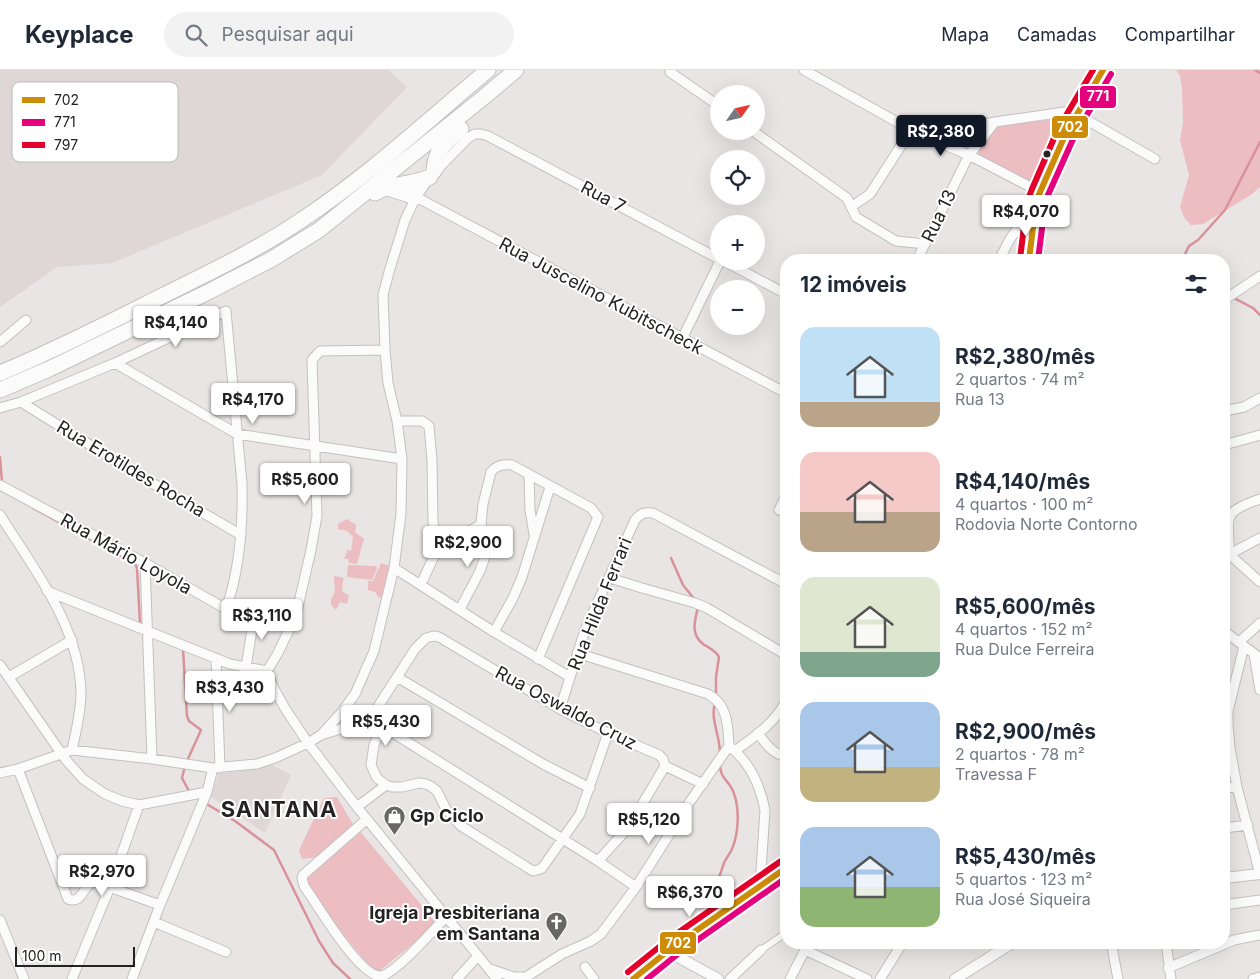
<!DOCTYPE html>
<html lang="pt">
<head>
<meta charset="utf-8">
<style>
  :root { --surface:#fff; --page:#f2f2f3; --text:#1f2937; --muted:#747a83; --line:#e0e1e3; --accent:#111827 }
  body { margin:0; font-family:Inter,sans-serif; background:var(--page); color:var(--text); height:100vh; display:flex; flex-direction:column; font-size:19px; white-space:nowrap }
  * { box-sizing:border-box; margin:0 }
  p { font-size:16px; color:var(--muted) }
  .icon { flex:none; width:28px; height:28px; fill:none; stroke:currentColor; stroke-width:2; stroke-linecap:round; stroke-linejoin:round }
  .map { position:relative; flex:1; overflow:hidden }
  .details { position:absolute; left:780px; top:184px; width:450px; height:695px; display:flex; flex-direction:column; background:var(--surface); border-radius:20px; box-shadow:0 5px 20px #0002 }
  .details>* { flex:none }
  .needle { width:32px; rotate:56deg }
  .controls { position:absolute; left:710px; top:15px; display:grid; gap:10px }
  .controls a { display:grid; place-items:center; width:55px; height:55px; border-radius:50%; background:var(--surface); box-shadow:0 5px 20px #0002; font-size:25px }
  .scale { position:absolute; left:15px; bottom:12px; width:120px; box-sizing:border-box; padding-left:5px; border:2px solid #242222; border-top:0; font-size:14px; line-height:18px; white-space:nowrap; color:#242222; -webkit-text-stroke:4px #fff; paint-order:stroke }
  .price { position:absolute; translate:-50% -42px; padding:0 11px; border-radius:5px; background:#fff; color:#222; font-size:16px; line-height:32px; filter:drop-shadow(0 1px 2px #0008) }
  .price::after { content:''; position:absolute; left:50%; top:30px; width:15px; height:11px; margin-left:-8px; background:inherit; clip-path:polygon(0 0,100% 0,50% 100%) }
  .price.active { background:var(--accent); color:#fff }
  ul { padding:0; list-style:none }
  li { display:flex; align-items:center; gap:15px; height:125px; padding:0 20px }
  li span { display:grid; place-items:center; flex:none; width:140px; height:100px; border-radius:15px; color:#555 }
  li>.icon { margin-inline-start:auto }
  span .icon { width:60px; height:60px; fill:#fffc; stroke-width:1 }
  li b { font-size:21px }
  h2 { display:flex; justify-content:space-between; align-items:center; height:60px; padding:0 20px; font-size:21px }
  header { display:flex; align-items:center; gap:30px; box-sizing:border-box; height:70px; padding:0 25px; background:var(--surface); border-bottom:1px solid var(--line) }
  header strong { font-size:24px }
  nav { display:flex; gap:28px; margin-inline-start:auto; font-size:18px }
  .search { width:350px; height:45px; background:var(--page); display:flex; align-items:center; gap:12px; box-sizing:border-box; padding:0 18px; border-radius:28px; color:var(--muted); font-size:19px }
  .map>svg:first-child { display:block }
  .built { fill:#dfd6d6 }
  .green { fill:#ecbdc1 }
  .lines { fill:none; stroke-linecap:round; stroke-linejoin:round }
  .stream { stroke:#d99299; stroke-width:2.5 }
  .pedestrian-casing { stroke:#c3c0c0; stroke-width:8 }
  .minor-casing { stroke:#c3c0c0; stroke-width:11 }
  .tertiary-casing { stroke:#c3c0c0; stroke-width:12 }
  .secondary-casing { stroke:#c3c0c0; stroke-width:13 }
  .motorway-casing { stroke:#c3c0c0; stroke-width:17 }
  .pedestrian { stroke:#fcfbfb; stroke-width:6 }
  .minor { stroke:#fcfbfb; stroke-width:9 }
  .tertiary { stroke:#fcfbfb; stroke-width:10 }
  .secondary { stroke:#fcfbfb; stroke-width:11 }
  .motorway { stroke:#fcfbfb; stroke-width:15 }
  .bus-1-casing { stroke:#fff; stroke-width:10 }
  .bus-2-casing { stroke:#fff; stroke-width:10 }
  .bus-3-casing { stroke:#fff; stroke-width:10 }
  .bus-1 { stroke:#cd8c07; stroke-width:6 }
  .bus-2 { stroke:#e5007d; stroke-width:6 }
  .bus-3 { stroke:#e4002b; stroke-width:6 }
  .bus-dot { fill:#242222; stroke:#fff; stroke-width:2 }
  .labels { text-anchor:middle; stroke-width:4; stroke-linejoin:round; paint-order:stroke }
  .street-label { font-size:18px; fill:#242222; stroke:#fff }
  .poi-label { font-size:18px; font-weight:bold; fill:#242222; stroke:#fff; text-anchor:start }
  .district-label { font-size:22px; font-weight:bold; letter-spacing:1px; fill:#242222; stroke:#fff }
  .key { fill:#fff; stroke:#bdbdbd; stroke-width:1 }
  .key-label { font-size:14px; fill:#242222 }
  .line-badge { stroke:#fff; stroke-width:2 }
  .badge-label { font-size:14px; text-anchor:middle; font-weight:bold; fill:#fff }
</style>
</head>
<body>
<header>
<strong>Keyplace</strong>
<div class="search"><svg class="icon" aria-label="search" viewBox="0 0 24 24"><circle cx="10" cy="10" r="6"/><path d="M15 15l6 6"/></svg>Pesquisar aqui</div>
<nav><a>Mapa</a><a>Camadas</a><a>Compartilhar</a></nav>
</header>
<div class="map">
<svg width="1260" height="909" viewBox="0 0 1260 909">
  <rect width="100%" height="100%" fill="#e9e5e5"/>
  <!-- built -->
  <path class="built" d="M0,0h388l19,17 -85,88 -210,88 -55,4 -57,40z
    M268,693l23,12 -26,58 -54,-36 8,-24 24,-2z"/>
  <!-- green -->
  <path class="green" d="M1176,0h84v117l-8,7 -49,30 -12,1 -6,-6 -5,-12 9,-32 -9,-35 3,-17 -1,-35 -2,-12z
    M1069,48l-34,69 -60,-33 23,-29z
    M347,449l9,6 -1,7 9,7 -7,25 -8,-1 -1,-4h-4l3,-7 -1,-2 5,1 2,-14 -6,-6 -9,-2v-5z
    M381,493l9,3 -8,30 -3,2 -4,-6 -7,-2v-9h5z
    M348,495l28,1 1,3 -5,11 -25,-3z
    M334,506l11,2 -2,2 -1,12 7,3 -2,9 -7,-2 -4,8 -5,-5v-6l4,-7z
    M337,727l17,29 -35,31 -17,2 -3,-9 25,-52z
    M359,760l78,94 -61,50 -78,-94z"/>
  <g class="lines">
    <!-- stream -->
    <path class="stream" d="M1255,0l5,3
      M1182,190l7,-14 9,-6 27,-30 35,-68
      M1232,227l21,11 7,7
      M1224,321l4,9
      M0,387l2,25
      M33,438l102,56 2,4 3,55 2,3
      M671,488l12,27 12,15
      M698,537c-3,13 -8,27 5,37 6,4 12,6 16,13l-3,20v20
      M1224,572l8,-1
      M183,579l4,67 2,5 12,9 -14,31
      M715,632c-5,18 5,33 5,51
      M185,696l-3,12 8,15
      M205,733l30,18 39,29 45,91 14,22 17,16
      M710,845l-5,-18 1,-6c13,-9 13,-14 18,-28 2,-5 6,-9 8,-14 7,-17 8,-41 1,-58 -5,-12 -13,-12 -13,-27
      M643,909l23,-19"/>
    <defs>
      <path id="pedestrian" d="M761,880l25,-17"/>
      <path id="minor" d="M804,0l118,66 47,19 71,37
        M670,2l49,34
        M753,61l94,67 9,19 40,24 29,3
        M923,66l72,-14 76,-11 84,48
        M416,127l370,196
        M851,137l19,-13 41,-64
        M917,190l52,-105 26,-33
        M999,190l11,-21 26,-36
        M724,191l62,33
        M1224,230l36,-24
        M682,269l38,-78
        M0,272l26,-22
        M115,293l122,71 165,25
        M21,332l114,71 106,62
        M0,338l21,-6 94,-39 111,-52 16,173c1,42 -2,85 -16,125
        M1224,341l20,-4 16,-9
        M397,351h25l7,5 3,34 1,62 5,26
        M1224,375l36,-10
        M529,405l1,35 4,24
        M0,415l145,78 81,46 70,6
        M1260,429c-41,14 -30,18 -31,55l31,28
        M779,440l7,-14
        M0,445c34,54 80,112 81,178 0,19 -5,38 -9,57
        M1224,487l36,-19
        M145,493l7,196
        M394,498l100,64 76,45
        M610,508l32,10 53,15 12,5 79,47
        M421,514l17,-36 17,-8 26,-16
        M47,521l183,73 37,7
        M460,539l20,-38 6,-17v-18l-5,-12 2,-20 8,-32c6,-7 12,-8 21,-7l79,43 7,9 -60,142
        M1224,561l36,27
        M494,562l19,-34 9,-21 28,-90
        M1239,572l21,-19
        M1244,576l-16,65v14l2,23 7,39 23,87
        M577,583l131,41c20,11 20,31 21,52 21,16 31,39 36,64l-4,61 1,13
        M1254,584l6,36
        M216,588l4,110
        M0,595l66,95 17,19 22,15 17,7 17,4 68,-13
        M246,597l9,-56
        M267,601l11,-18 18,-38 15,-65 6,-34 -5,-156 8,-9 65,-1
        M267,601l6,16 13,23 22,33 49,64 140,172
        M9,607l63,-37
        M397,607l146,87 47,24
        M560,639l25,-79 50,-110c6,-7 9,-8 18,-7l133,71
        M372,646l10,10 216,135 38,26
        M382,656l-8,19 -3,20 6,13 9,7 6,2h10l17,-4 7,1 6,3 5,4 9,18 15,17 72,45 8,-2 4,-5 35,-50 28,-81
        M758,663c7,10 15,22 28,23
        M321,665l26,-8 25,-11 43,-67 11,-11 8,-2 5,1 121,72 48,24 51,22 4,4 2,7 38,18
        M735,681c20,-15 40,-28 51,-50
        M18,699l50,130c16,6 14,-16 27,-17l65,23
        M0,703l18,-4 54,-19 80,9 61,9 44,-4 18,-6 33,-15 13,-8 21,-23 13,-18 19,-43 20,-83 7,-54 1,-55 -5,-38 -9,-38 -3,-33 -2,-55 6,-23 16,-52 11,-23 14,-20 38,-39 7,-4h6l7,2 231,123
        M1224,718l13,-1
        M357,737l29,-22
        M367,749l-64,56 -1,3 2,8c12,16 56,93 78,90 18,-7 50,-45 65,-60
        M1224,758l24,-3
        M598,791l30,-33 37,-62
        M1224,835l36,-5
        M0,850l24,59
        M154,852l72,30
        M1111,872l7,37
        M1166,872l5,37
        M805,880l62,29
        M585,897l9,12
        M1168,898l66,-28 26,-5
        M490,899l24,8h12l36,-23 29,-13 10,-7 35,-47 53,-84 40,-57
        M72,909l38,-92 29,-82
        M132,909l28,-74 47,-113 6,-24
        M457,909l21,-23
        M730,909l31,-29
        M790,909l19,-37
        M880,909l23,-37
        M1253,909l7,-2"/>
      <path id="tertiary" d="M1224,808l36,-4
        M667,881l51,28
        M955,909l59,-37"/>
      <path id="secondary" d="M1029,190l7,-57 4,-11 26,-59 37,-63
        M633,909l41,-33 112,-78"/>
      <path id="motorway" d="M434,101c1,-22 12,-29 27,-42
        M388,118l28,9
        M375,123c17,-10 36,-8 55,-16
        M0,303c56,-23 110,-51 164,-78 46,-23 93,-45 136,-74 67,-44 127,-100 188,-151
        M0,320l49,-21 159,-77 64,-33 47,-29 165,-133 32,-27"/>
    </defs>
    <!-- pedestrian casing -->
    <use href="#pedestrian" class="pedestrian-casing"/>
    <!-- minor casing -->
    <use href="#minor" class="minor-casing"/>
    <!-- tertiary casing -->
    <use href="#tertiary" class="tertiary-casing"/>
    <!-- secondary casing -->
    <use href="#secondary" class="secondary-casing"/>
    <!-- motorway casing -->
    <use href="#motorway" class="motorway-casing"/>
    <!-- pedestrian -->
    <use href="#pedestrian" class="pedestrian"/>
    <!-- minor -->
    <use href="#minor" class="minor"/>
    <!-- tertiary -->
    <use href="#tertiary" class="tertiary"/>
    <!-- secondary -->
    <use href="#secondary" class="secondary"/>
    <!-- motorway -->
    <use href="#motorway" class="motorway"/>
    <defs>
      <path id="bus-1" d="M1029,190l7,-57 4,-11 26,-59 37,-63
        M633,909l41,-33 112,-78"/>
      <path id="bus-2" d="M1038,190l7,-55 3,-10 26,-58 37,-63
        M647,909l32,-26 107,-75"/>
      <path id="bus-3" d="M1020,189l7,-57 5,-13 26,-60 35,-59
        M628,902l41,-33 112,-78"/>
    </defs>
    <!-- bus-1 casing -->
    <use href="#bus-1" class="bus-1-casing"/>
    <!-- bus-2 casing -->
    <use href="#bus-2" class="bus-2-casing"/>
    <!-- bus-3 casing -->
    <use href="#bus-3" class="bus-3-casing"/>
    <!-- bus-1 -->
    <use href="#bus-1" class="bus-1"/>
    <!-- bus-2 -->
    <use href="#bus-2" class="bus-2"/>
    <!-- bus-3 -->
    <use href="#bus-3" class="bus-3"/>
  </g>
  <!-- icons -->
  <defs>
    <symbol id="shop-pin" viewBox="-11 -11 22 30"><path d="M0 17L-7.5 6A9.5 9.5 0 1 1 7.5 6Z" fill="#696666" stroke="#fff"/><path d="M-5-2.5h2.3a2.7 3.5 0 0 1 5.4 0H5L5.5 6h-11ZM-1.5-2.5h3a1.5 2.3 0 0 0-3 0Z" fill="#fff"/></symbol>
    <symbol id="church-pin" viewBox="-11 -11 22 30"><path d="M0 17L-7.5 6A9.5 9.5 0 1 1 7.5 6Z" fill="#696666" stroke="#fff"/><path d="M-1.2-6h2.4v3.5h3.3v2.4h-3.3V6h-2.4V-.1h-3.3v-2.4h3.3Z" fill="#fff"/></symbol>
  </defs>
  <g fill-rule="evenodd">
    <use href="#shop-pin" x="382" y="734" width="25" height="34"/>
    <use href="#church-pin" x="544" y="840" width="25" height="34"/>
  </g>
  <!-- markers -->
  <circle class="bus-dot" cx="1047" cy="84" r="4.5"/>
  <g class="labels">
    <!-- street labels -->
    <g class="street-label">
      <text transform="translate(603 127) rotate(28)" y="6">Rua 7</text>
      <text transform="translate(939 146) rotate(-64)" y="6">Rua 13</text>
      <text transform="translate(601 226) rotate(28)" y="6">Rua Juscelino Kubitscheck</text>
      <text transform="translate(131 399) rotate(31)" y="6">Rua Erotildes Rocha</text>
      <text transform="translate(126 484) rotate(29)" y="6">Rua Mário Loyola</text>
      <text transform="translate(600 534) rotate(-68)" y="6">Rua Hilda Ferrari</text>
      <text transform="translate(566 638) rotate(28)" y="6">Rua Oswaldo Cruz</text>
    </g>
    <!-- poi labels -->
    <g class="poi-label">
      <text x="410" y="752">Gp Ciclo</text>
      <text x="540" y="849" text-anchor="end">Igreja Presbiteriana<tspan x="540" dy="21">em Santana</tspan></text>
    </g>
    <!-- district labels -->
    <g class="district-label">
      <text x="279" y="747">SANTANA</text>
    </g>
  </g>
  <!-- legend -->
  <rect x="12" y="12" width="166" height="80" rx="8" class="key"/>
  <rect x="22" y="27" width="23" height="6" fill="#cd8c07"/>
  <rect x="22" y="49" width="23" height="7" fill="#e5007d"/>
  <rect x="22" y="72" width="23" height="6" fill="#e4002b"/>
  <g class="key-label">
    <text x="54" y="35">702</text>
    <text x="54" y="57">771</text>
    <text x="54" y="80">797</text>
  </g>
  <g class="line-badge">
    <rect x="1079" y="15" width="38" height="24" rx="5" fill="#e5007d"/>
    <rect x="1051" y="45" width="38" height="24" rx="5" fill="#cd8c07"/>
    <rect x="659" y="861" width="38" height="24" rx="5" fill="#cd8c07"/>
  </g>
  <g class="badge-label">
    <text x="1098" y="31">771</text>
    <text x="1070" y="62">702</text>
    <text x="678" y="878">702</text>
  </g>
</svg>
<div class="controls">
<a><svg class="needle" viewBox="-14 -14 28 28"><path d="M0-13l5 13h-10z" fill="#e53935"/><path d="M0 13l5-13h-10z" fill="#747a83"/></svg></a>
<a><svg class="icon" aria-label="locate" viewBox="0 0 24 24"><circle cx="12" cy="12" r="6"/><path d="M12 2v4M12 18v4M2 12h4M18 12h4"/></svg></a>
<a>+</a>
<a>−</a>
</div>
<div class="scale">100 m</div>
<b class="price active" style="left:941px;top:87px">R$2,380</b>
<b class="price" style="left:1026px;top:167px">R$4,070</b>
<b class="price" style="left:176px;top:278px">R$4,140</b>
<b class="price" style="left:253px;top:355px">R$4,170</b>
<b class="price" style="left:305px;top:435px">R$5,600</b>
<b class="price" style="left:468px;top:498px">R$2,900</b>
<b class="price" style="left:262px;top:571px">R$3,110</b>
<b class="price" style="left:230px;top:643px">R$3,430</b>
<b class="price" style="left:386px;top:677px">R$5,430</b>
<b class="price" style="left:649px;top:775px">R$5,120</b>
<b class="price" style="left:102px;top:827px">R$2,970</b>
<b class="price" style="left:690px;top:848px">R$6,370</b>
<section class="details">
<h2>12 imóveis<svg class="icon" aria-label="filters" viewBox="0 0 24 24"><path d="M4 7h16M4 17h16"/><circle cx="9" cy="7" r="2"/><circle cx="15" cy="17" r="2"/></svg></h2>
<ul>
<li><span style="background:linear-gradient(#bfe0f5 75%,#b9a48a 0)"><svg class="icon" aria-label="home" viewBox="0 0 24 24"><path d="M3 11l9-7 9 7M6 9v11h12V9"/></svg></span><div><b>R$2,380/mês</b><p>2 quartos · 74 m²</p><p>Rua 13</p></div></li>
<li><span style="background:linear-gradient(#f6c9c9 60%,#b9a48a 0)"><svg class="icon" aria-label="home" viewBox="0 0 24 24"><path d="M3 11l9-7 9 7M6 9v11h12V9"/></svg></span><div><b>R$4,140/mês</b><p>4 quartos · 100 m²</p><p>Rodovia Norte Contorno</p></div></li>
<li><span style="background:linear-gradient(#dfe7d0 75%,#7fa58c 0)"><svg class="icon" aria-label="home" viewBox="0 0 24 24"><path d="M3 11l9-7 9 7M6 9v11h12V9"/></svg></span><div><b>R$5,600/mês</b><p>4 quartos · 152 m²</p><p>Rua Dulce Ferreira</p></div></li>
<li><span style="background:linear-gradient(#a9c7e8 65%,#c2b280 0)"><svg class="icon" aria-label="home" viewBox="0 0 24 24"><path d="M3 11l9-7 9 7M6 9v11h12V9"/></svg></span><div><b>R$2,900/mês</b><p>2 quartos · 78 m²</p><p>Travessa F</p></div></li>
<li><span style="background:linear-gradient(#a9c7e8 60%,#8fb573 0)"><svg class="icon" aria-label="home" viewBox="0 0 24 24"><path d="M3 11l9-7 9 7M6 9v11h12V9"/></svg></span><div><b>R$5,430/mês</b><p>5 quartos · 123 m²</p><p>Rua José Siqueira</p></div></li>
</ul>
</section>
</div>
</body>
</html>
